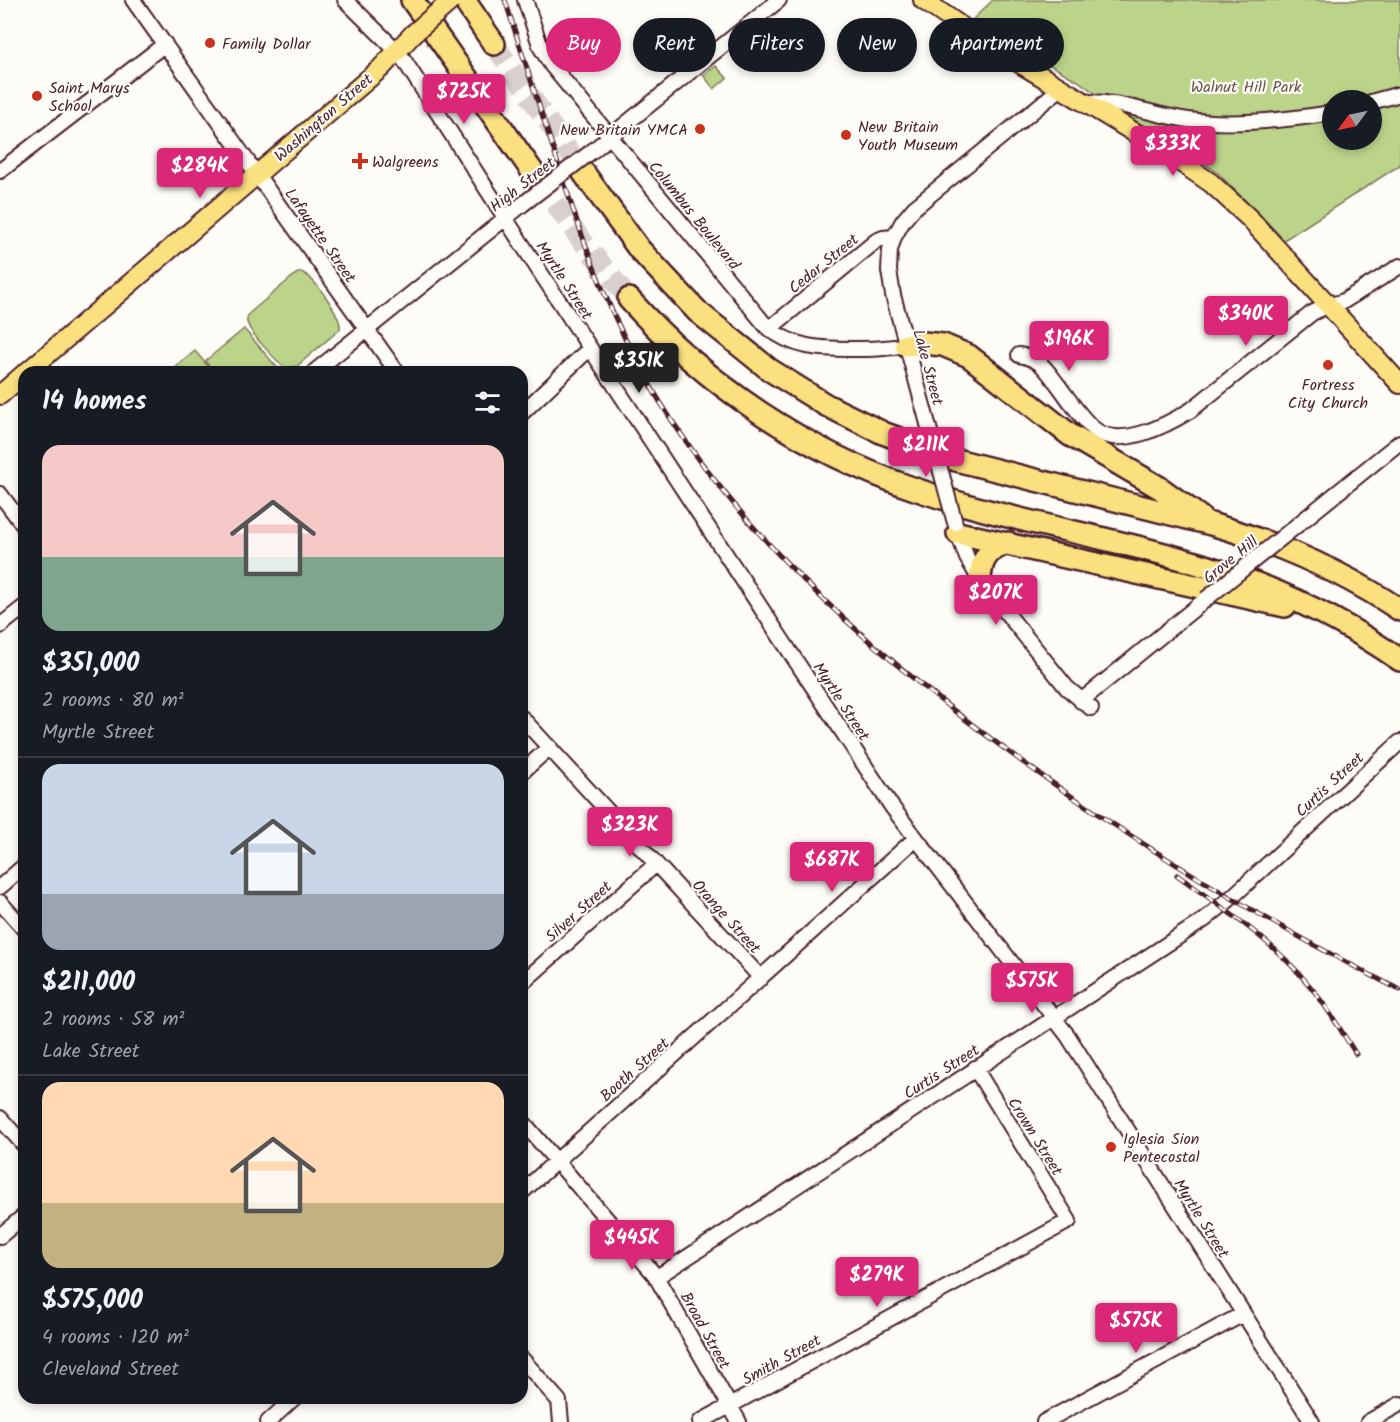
<!DOCTYPE html>
<html lang="en">
<head>
<meta charset="utf-8">
<style>
  :root { --surface:#171b24; --page:#242831; --text:#f1f3f6; --muted:#9ea1a6; --line:#363941; --accent:#db2777 }
  body { margin:0; font-family:Kalam,sans-serif; background:var(--page); color:var(--text); height:100vh; display:flex; flex-direction:column; font-size:22px; white-space:nowrap }
  * { box-sizing:border-box; margin:0 }
  p { font-size:20px; color:var(--muted) }
  .icon { flex:none; width:33px; height:33px; fill:none; stroke:currentColor; stroke-width:2; stroke-linecap:round; stroke-linejoin:round }
  .map { position:relative; flex:1; overflow:hidden }
  .side { position:absolute; left:18px; top:366px; width:510px; height:1038px; display:flex; flex-direction:column; background:var(--surface); border-radius:18px; box-shadow:0 3px 9px #0003 }
  .side>* { flex:none }
  .guide { position:absolute; left:546px; top:18px; width:570px; height:54px; display:flex; gap:12px }
  .needle { width:39px; rotate:237deg }
  .controls { position:absolute; left:1322px; top:90px; display:grid; gap:12px }
  .controls a { display:grid; place-items:center; width:60px; height:60px; border-radius:50%; background:var(--surface); box-shadow:0 3px 9px #0003; font-size:30px }
  .price { position:absolute; translate:-50% -51px; padding:0 14px; border-radius:6px; background:var(--accent); color:#fff; font-size:20px; line-height:39px; filter:drop-shadow(0 2px 3px #0008) }
  .price::after { content:''; position:absolute; left:50%; top:36px; width:18px; height:14px; margin-left:-9px; background:inherit; clip-path:polygon(0 0,100% 0,50% 100%) }
  .price.on { background:#222; color:#fff }
  ul { padding:0; list-style:none }
  li { display:grid; align-content:center; gap:12px; height:318px; padding:0 24px }
  li+li { border-top:2px solid var(--line) }
  li span { display:grid; place-items:center; height:186px; border-radius:18px; color:#555 }
  li>.icon { margin-inline-start:auto }
  span .icon { width:108px; height:108px; fill:#fffc; stroke-width:1 }
  li b { font-size:26px }
  h2 { display:flex; justify-content:space-between; align-items:center; height:72px; padding:0 24px; font-size:26px }
  .pill { padding:0 21px; border-radius:27px; background:var(--surface); box-shadow:0 3px 9px #0003; font-size:21px; line-height:54px }
  .pill.on { background:var(--accent); color:#fff }
  .map>svg:first-child { display:block }
  .green { fill:#bbd48a; stroke:#827a5a; stroke-width:1.5; fill-rule:evenodd }
  .lines { fill:none; stroke-linecap:round; stroke-linejoin:round }
  .highway-tunnel { stroke:#d9d0ce; stroke-width:21; stroke-dasharray:21 10; stroke-linecap:butt }
  .minor-casing { stroke:#4a1f2b; stroke-width:18 }
  .major-casing { stroke:#4a1f2b; stroke-width:22 }
  .highway-casing { stroke:#4a1f2b; stroke-width:26 }
  .minor { stroke:#fdfcf7; stroke-width:14 }
  .major { stroke:#fbe080; stroke-width:18 }
  .highway { stroke:#fbe080; stroke-width:21 }
  .rail-casing { stroke:#4a1f2b; stroke-width:5 }
  .rail { stroke:#fdfcf7; stroke-width:3; stroke-dasharray:9; stroke-linecap:butt }
  .minor-bridge-casing { stroke:#4a1f2b; stroke-width:18; stroke-linecap:butt }
  .major-bridge-casing { stroke:#4a1f2b; stroke-width:22; stroke-linecap:butt }
  .minor-bridge { stroke:#fdfcf7; stroke-width:14 }
  .major-bridge { stroke:#fbe080; stroke-width:18 }
  .poi-dot { fill:#c8321e; stroke:#fdfcf7; stroke-width:2 }
  .labels { text-anchor:middle; stroke-width:4.5; stroke-linejoin:round; paint-order:stroke }
  .poi-label { font-size:16px; fill:#4a1f2b; stroke:#fdfcf7; text-anchor:start }
  .park-label { font-size:16px; fill:#6c5548; stroke:#fdfcf7 }
  .street-label { font-size:16px; fill:#4a1f2b; stroke:#fdfcf7 }
</style>
</head>
<body>
<div class="map">
<svg width="1400" height="1422" viewBox="0 0 1400 1422">
  <rect width="100%" height="100%" fill="#fdfcf7"/>
  <filter id="ink" filterUnits="userSpaceOnUse"><feTurbulence type="fractalNoise" baseFrequency=".0167" numOctaves="2"/><feDisplacementMap in="SourceGraphic" scale="12" xChannelSelector="R" yChannelSelector="G"/><feConvolveMatrix kernelMatrix="1 2 1 2 8 2 1 2 1" color-interpolation-filters="sRGB"/></filter>
  <g filter="url(#ink)">
    <!-- green -->
    <path class="green" d="M993,0h407v165l-116,75 -65,-66 -26,-19 -66,-39 -49,-35 -106,-61zM1332,100h39v40h-39z
      M716,66l11,12 -13,11 -11,-14z
      M301,272c13,5 41,44 39,57l-43,37 -12,2c-10,-9 -35,-34 -38,-46 -1,-6 2,-9 6,-12l43,-36z
      M244,329l37,43h-67l-9,-11z
      M195,351l18,21h-43z"/>
    <g class="lines">
      <!-- highway-tunnel -->
      <path class="highway-tunnel" d="M494,44l89,128
        M537,178l42,59 50,62"/>
      <defs>
        <path id="minor" d="M133,0l264,372
          M345,0l55,54 138,215 354,538 176,229 244,386
          M525,0l16,48 11,18 215,261c26,21 52,22 83,22 20,0 37,0 56,-4
          M1084,102c40,-1 67,13 104,18 45,6 99,0 144,-7
          M1371,102l29,-8
          M591,152l188,-152
          M0,171l165,-127
          M769,329l107,-88 7,-3 11,-1
          M1019,355c19,3 25,11 36,26 12,15 23,34 38,47 25,23 74,-3 98,-18l121,-97 13,-6 19,-6 56,-35
          M314,372l209,-168
          M522,413l68,-65
          M928,424l-35,-129 -4,-24 1,-21 4,-13 9,-16 11,-13 147,-120
          M0,494l24,32
          M1301,522l99,-80
          M956,528l11,30 13,22 87,108 24,20
          M0,626l24,-19
          M1081,701l125,-102
          M522,718l239,260
          M522,772l28,-25
          M0,887l24,-21
          M0,902l24,27
          M522,983l134,-119
          M0,1118l24,27
          M522,1121l133,154 84,147
          M522,1192l394,-354
          M0,1236l24,-20
          M657,1277l547,-357 27,-22 169,-156
          M522,1359l37,42 2,21
          M268,1422l26,-24
          M700,1422l369,-201 -94,-153
          M1044,1422l199,-108
          M1368,1422l32,-18"/>
        <path id="major" d="M923,0l58,40 176,106 54,37 39,36 150,165
          M27,372l354,-304 32,-34
          M0,395l24,-21"/>
        <path id="highway" d="M412,0l125,178
          M464,0l30,44
          M583,172l56,77 59,63 72,58 56,35 57,28 73,27 255,64c66,19 132,48 189,86
          M629,299c76,85 175,152 283,189 100,35 206,49 306,82 65,21 126,51 182,90
          M906,345l18,-2 19,2 26,11 101,79 90,53 40,29
          M958,533l327,73
          M980,580c1,-21 7,-30 28,-37"/>
      </defs>
      <!-- minor casing -->
      <use href="#minor" class="minor-casing"/>
      <!-- major casing -->
      <use href="#major" class="major-casing"/>
      <!-- highway casing -->
      <use href="#highway" class="highway-casing"/>
      <!-- minor -->
      <use href="#minor" class="minor"/>
      <!-- major -->
      <use href="#major" class="major"/>
      <!-- highway -->
      <use href="#highway" class="highway"/>
      <defs>
        <path id="rail" d="M505,0c19,60 39,120 58,179 20,62 42,123 73,181 87,163 229,287 377,395 123,89 252,167 387,235
          M1177,875c47,34 95,65 132,110 18,21 32,46 47,69"/>
      </defs>
      <!-- rail casing -->
      <use href="#rail" class="rail-casing"/>
      <!-- rail -->
      <use href="#rail" class="rail"/>
      <defs>
        <path id="minor-bridge" d="M523,204l68,-52
          M928,424l27,99
          M1206,599l95,-77"/>
        <path id="major-bridge" d="M413,34l39,-34"/>
      </defs>
      <!-- minor-bridge casing -->
      <use href="#minor-bridge" class="minor-bridge-casing"/>
      <!-- major-bridge casing -->
      <use href="#major-bridge" class="major-bridge-casing"/>
      <!-- minor-bridge -->
      <use href="#minor-bridge" class="minor-bridge"/>
      <!-- major-bridge -->
      <use href="#major-bridge" class="major-bridge"/>
    </g>
  </g>
  <!-- markers -->
  <g class="poi-dot">
    <circle cx="210" cy="43" r="6"/>
    <circle cx="37" cy="96" r="6"/>
    <circle cx="700" cy="129" r="6"/>
    <circle cx="846" cy="135" r="6"/>
    <path d="M357 152h6v6h6v6h-6v6h-6v-6h-6v-6h6z"/>
    <circle cx="1328" cy="365" r="6"/>
    <circle cx="1111" cy="1147" r="6"/>
  </g>
  <g class="labels">
    <!-- poi labels -->
    <g class="poi-label">
      <text x="222" y="49">Family Dollar</text>
      <text x="49" y="93">Saint Marys<tspan x="49" dy="18">School</tspan></text>
      <text x="858" y="132">New Britain<tspan x="858" dy="18">Youth Museum</tspan></text>
      <text x="688" y="135" text-anchor="end">New Britain YMCA</text>
      <text x="372" y="167">Walgreens</text>
      <text x="1328" y="390" text-anchor="middle">Fortress<tspan x="1328" dy="18">City Church</tspan></text>
      <text x="1123" y="1144">Iglesia Sion<tspan x="1123" dy="18">Pentecostal</tspan></text>
    </g>
    <!-- park labels -->
    <g class="park-label">
      <text x="1246" y="92">Walnut Hill Park</text>
    </g>
    <!-- street labels -->
    <g class="street-label">
      <text transform="translate(323 117) rotate(-41)" y="6">Washington Street</text>
      <text transform="translate(522 184) rotate(-38)" y="6">High Street</text>
      <text transform="translate(695 215) rotate(51)" y="6">Columbus Boulevard</text>
      <text transform="translate(321 235) rotate(55)" y="6">Lafayette Street</text>
      <text transform="translate(823 263) rotate(-39)" y="6">Cedar Street</text>
      <text transform="translate(565 280) rotate(57)" y="6">Myrtle Street</text>
      <text transform="translate(929 367) rotate(75)" y="6">Lake Street</text>
      <text transform="translate(1230 559) rotate(-39)" y="6">Grove Hill</text>
      <text transform="translate(842 701) rotate(57)" y="6">Myrtle Street</text>
      <text transform="translate(1329 784) rotate(-43)" y="6">Curtis Street</text>
      <text transform="translate(578 911) rotate(-42)" y="6">Silver Street</text>
      <text transform="translate(727 916) rotate(48)" y="6">Orange Street</text>
      <text transform="translate(634 1069) rotate(-42)" y="6">Booth Street</text>
      <text transform="translate(941 1071) rotate(-33)" y="6">Curtis Street</text>
      <text transform="translate(1036 1136) rotate(58)" y="6">Crown Street</text>
      <text transform="translate(1202 1218) rotate(58)" y="6">Myrtle Street</text>
      <text transform="translate(706 1330) rotate(61)" y="6">Broad Street</text>
      <text transform="translate(781 1359) rotate(-29)" y="6">Smith Street</text>
    </g>
  </g>
</svg>
<div class="controls">
<a><svg class="needle" viewBox="-14 -14 28 28"><path d="M0-13l5 13h-10z" fill="#e53935"/><path d="M0 13l5-13h-10z" fill="#9ea1a6"/></svg></a>
</div>
<b class="price" style="left:464px;top:125px">$725K</b>
<b class="price" style="left:1173px;top:177px">$333K</b>
<b class="price" style="left:200px;top:199px">$284K</b>
<b class="price" style="left:1246px;top:347px">$340K</b>
<b class="price" style="left:1069px;top:372px">$196K</b>
<b class="price on" style="left:639px;top:394px">$351K</b>
<b class="price" style="left:926px;top:478px">$211K</b>
<b class="price" style="left:996px;top:626px">$207K</b>
<b class="price" style="left:630px;top:858px">$323K</b>
<b class="price" style="left:832px;top:893px">$687K</b>
<b class="price" style="left:1032px;top:1014px">$575K</b>
<b class="price" style="left:632px;top:1271px">$445K</b>
<b class="price" style="left:877px;top:1308px">$279K</b>
<b class="price" style="left:1136px;top:1354px">$575K</b>
<div class="guide">
<a class="pill on">Buy</a>
<a class="pill">Rent</a>
<a class="pill">Filters</a>
<a class="pill">New</a>
<a class="pill">Apartment</a>
</div>
<section class="side">
<h2>14 homes<svg class="icon" aria-label="filters" viewBox="0 0 24 24"><path d="M4 7h16M4 17h16"/><circle cx="9" cy="7" r="2"/><circle cx="15" cy="17" r="2"/></svg></h2>
<ul>
<li><span style="background:linear-gradient(#f6c9c9 60%,#7fa58c 0)"><svg class="icon" aria-label="home" viewBox="0 0 24 24"><path d="M3 11l9-7 9 7M6 9v11h12V9"/></svg></span><div><b>$351,000</b><p>2 rooms · 80 m²</p><p>Myrtle Street</p></div></li>
<li><span style="background:linear-gradient(#c9d6e8 70%,#9aa5b1 0)"><svg class="icon" aria-label="home" viewBox="0 0 24 24"><path d="M3 11l9-7 9 7M6 9v11h12V9"/></svg></span><div><b>$211,000</b><p>2 rooms · 58 m²</p><p>Lake Street</p></div></li>
<li><span style="background:linear-gradient(#ffd9b3 65%,#c2b280 0)"><svg class="icon" aria-label="home" viewBox="0 0 24 24"><path d="M3 11l9-7 9 7M6 9v11h12V9"/></svg></span><div><b>$575,000</b><p>4 rooms · 120 m²</p><p>Cleveland Street</p></div></li>
</ul>
</section>
</div>
</body>
</html>
